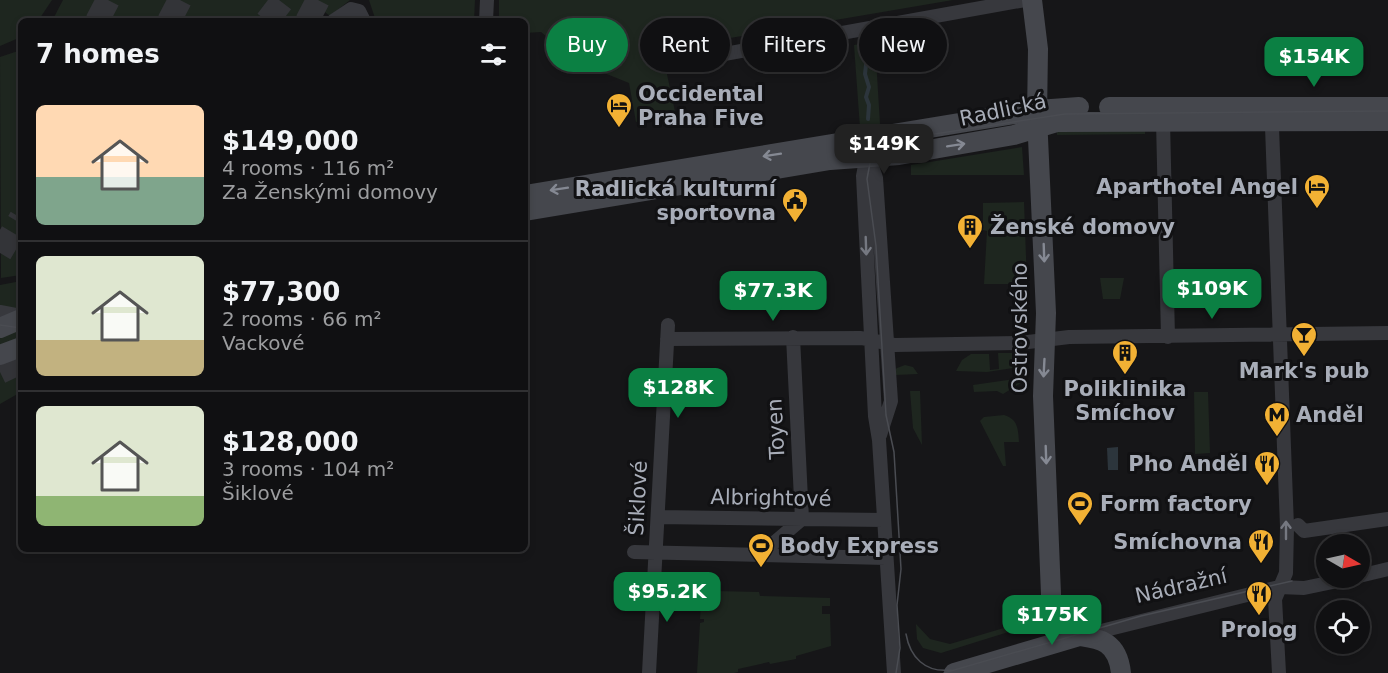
<!DOCTYPE html>
<html lang="en">
<head>
<meta charset="utf-8">
<style>
  :root { --surface:#101012; --page:#1e1e20; --text:#f1f3f6; --muted:#9c9d9f; --line:#303032; --accent:#0b8043 }
  body { margin:0; font-family:"DejaVu Sans",sans-serif; background:var(--page); color:var(--text); height:100vh; display:flex; flex-direction:column; font-size:22px; white-space:nowrap }
  * { box-sizing:border-box; margin:0 }
  p { font-size:20px; color:var(--muted) }
  .icon { flex:none; width:33px; height:33px; fill:none; stroke:currentColor; stroke-width:2; stroke-linecap:round; stroke-linejoin:round }
  .map { position:relative; flex:1; overflow:hidden }
  .side { position:absolute; left:18px; top:18px; width:510px; height:534px; display:flex; flex-direction:column; background:var(--surface); border-radius:9px; box-shadow:0 3px 9px #0003,0 0 0 2px var(--line) }
  .side>* { flex:none }
  .guide { position:absolute; left:546px; top:18px; width:570px; height:54px; display:flex; gap:12px }
  .needle { width:39px; rotate:99deg }
  .fabs { position:absolute; left:1316px; top:534px; display:grid; gap:12px }
  .fabs a { display:grid; place-items:center; width:54px; height:54px; border-radius:50%; background:var(--surface); box-shadow:0 3px 9px #0003,0 0 0 2px var(--line); font-size:30px }
  .price { position:absolute; translate:-50% -51px; padding:0 14px; border-radius:12px; background:var(--accent); color:#fff; font-size:20px; line-height:39px; filter:drop-shadow(0 2px 3px #0008) }
  .price::after { content:''; position:absolute; left:50%; top:36px; width:18px; height:14px; margin-left:-9px; background:inherit; clip-path:polygon(0 0,100% 0,50% 100%) }
  .price.active { background:#222; color:#fff }
  ul { padding:0; list-style:none }
  li { display:flex; align-items:center; gap:18px; height:150px; padding:0 18px }
  li+li { border-top:2px solid var(--line) }
  li span { display:grid; place-items:center; flex:none; width:168px; height:120px; border-radius:9px; color:#555 }
  li>.icon { margin-inline-start:auto }
  span .icon { width:72px; height:72px; fill:#fffc; stroke-width:1 }
  li b { font-size:26px }
  h2 { display:flex; justify-content:space-between; align-items:center; height:72px; padding:0 18px; font-size:26px }
  .chip { padding:0 21px; border-radius:27px; background:var(--surface); box-shadow:0 3px 9px #0003,0 0 0 2px var(--line); font-size:21px; line-height:54px }
  .chip.active { background:var(--accent); color:#fff }
  .map>svg:first-child { display:block }
  .green { fill:#1e261f }
  .water { fill:#2c353c }
  .lines { fill:none; stroke-linecap:round; stroke-linejoin:round }
  .stream { stroke:#2c353c; stroke-width:4 }
  .highway-tunnel { stroke:#333438; stroke-width:24; stroke-dasharray:24 12; stroke-linecap:butt }
  .street { stroke:#37383d; stroke-width:14 }
  .secondary { stroke:#45474d; stroke-width:20 }
  .tram { stroke:#4a4c52; stroke-width:1.5 }
  .oneway { stroke:#858993 }
  .oneway2 { stroke:#757881 }
  .labels { text-anchor:middle; stroke-width:6; stroke-linejoin:round; paint-order:stroke }
  .poi-label { font-size:21px; font-weight:bold; fill:#a8adb8; stroke:#111113; text-anchor:start }
  .street-label { font-size:21px; fill:#a8adb8; stroke:#111113 }
</style>
</head>
<body>
<div class="map">
<svg width="1388" height="673" viewBox="0 0 1388 673">
  <rect width="100%" height="100%" fill="#161618"/>
  <!-- green -->
  <path class="green" d="M0,0h52l-14,21h-17v16l-21,9z
    M63,0h287l-20,16 -17,-13 -10,18h-251z
    M369,0h106l-1,21h-98z
    M499,0h454l-288,49v16l11,51 -40,6 -7,-39 -52,-21 -36,-30 -16,1v-12h-26z
    M875,42l5,82 -20,4 -6,-83z
    M21,50v225l-20,3 -1,-221z
    M1057,124h88v10l-88,1z
    M1022,147l2,28h-113v-10z
    M1024,202l3,82h-43l3,-53 -4,-1v-27z
    M1100,278h24l-4,21h-17z
    M21,281v30l-21,-2v-24z
    M11,330l10,1v8l-21,8v-13z
    M998,353h19l2,14 -32,5 -31,-1 6,-11 9,-6h18l1,16 9,-1z
    M21,360v32l-21,12v-36z
    M905,365l8,2 5,7 -23,1 -2,-3 4,-4z
    M1022,378l-1,5 -18,11 -6,-3 -23,1 -1,-7z
    M910,391h10l2,54 -9,-17z
    M1194,392h14l2,61 -15,1z
    M1004,415c14,4 14,14 15,27h-15l2,24h-3l-23,-45 4,-4z
    M715,591l44,1 1,4 70,2v8h-8v8h8l1,32 -35,10v3l-26,5 -1,-2 -31,7v3l-4,1h-37l3,-50 4,-1v-3h-4l1,-15 13,1z
    M1024,622l-6,7 -77,24 -18,-5 -6,-9 -1,-15 14,15 20,5z"/>
  <!-- water -->
  <path class="water" d="M1118,447v23h-10l-1,-22z"/>
  <g class="lines">
    <!-- stream -->
    <path class="stream" d="M861,48l6,8 -2,18 4,13 -3,10 3,8 -1,14"/>
    <!-- highway-tunnel -->
    <path class="highway-tunnel" d="M97,21l11,-21
      M169,21l11,-21
      M267,21l16,-21
      M307,21l11,-21
      M0,253l21,-35
      M0,372l21,-10"/>
    <!-- street -->
    <path class="street" d="M333,21l18,-12 8,2 5,10
      M486,21l1,-21
      M669,64l356,-64
      M1163,121l5,216
      M1272,127l15,400 -1,46 -11,26 4,74
      M871,150l-5,10 -3,16 12,240 4,24 15,233
      M862,156l10,10 4,12 15,223 -11,34
      M0,312l21,4
      M793,337l9,182
      M667,339l194,-1 34,7 125,-2 49,-6 319,-4
      M658,517l226,3
      M1298,525l6,6 84,-12
      M775,542l27,-23
      M634,552l252,6
      M1359,576l29,-7
      M1085,635l194,-48 25,1 48,-10
      M649,673l19,-348"/>
    <!-- secondary -->
    <path class="secondary" d="M1032,0l6,49 -1,67 9,197 -3,83 9,223c12,32 63,-1 69,54
      M1109,107h279
      M525,195l513,-85 41,-3
      M525,211l305,-51 69,-5 115,-20 43,-13 331,-1
      M0,328l21,-9
      M0,355l21,-8
      M954,673l129,-38"/>
    <!-- tram -->
    <path class="tram" d="M895,140l170,-26 323,-3
      M0,325l21,3
      M906,634c4,23 19,39 45,36
      M896,673l4,-25 -3,-43 4,-36 -7,-117 -8,-37 -10,-169 -9,-67 3,-16 9,-13 24,-11
      M944,673l197,-57 151,-35"/>
  </g>
  <!-- one-way arrows -->
  <defs><path id="oneway-shaft" d="M-6 0H5M1.5-3L5.5 0L1.5 3" fill="none" stroke-width="1.6" stroke-linecap="round" stroke-linejoin="round" transform="scale(1.5)"/></defs>
  <g class="oneway">
    <use href="#oneway-shaft" transform="translate(956 145) rotate(-9)"/>
    <use href="#oneway-shaft" transform="translate(772 155) rotate(171)"/>
    <use href="#oneway-shaft" transform="translate(559 189) rotate(171)"/>
    <use href="#oneway-shaft" transform="translate(1044 253) rotate(88)"/>
    <use href="#oneway-shaft" transform="translate(1044 368) rotate(93)"/>
    <use href="#oneway-shaft" transform="translate(1046 455) rotate(88)"/>
  </g>
  <g class="oneway2">
    <use href="#oneway-shaft" transform="translate(866 246) rotate(88)"/>
    <use href="#oneway-shaft" transform="translate(1286 530) rotate(-90)"/>
  </g>
  <!-- icons -->
  <defs>
    <symbol id="hotel-pin" viewBox="-11 -11 22 30"><path d="M0 17L-7.5 6A9.5 9.5 0 1 1 7.5 6Z" fill="#f2b134" stroke="#111113"/><path d="M-6-4.5h1.5V1H6V5H4.5V3h-9V5H-6ZM-4 0a1.8 1.8 0 1 1 3.6 0ZM.5 0V-2.5h3Q6-2.5 6 0Z" fill="#111"/></symbol>
    <symbol id="civic-pin" viewBox="-11 -11 22 30"><path d="M0 17L-7.5 6A9.5 9.5 0 1 1 7.5 6Z" fill="#f2b134" stroke="#111113"/><path d="M-.6-6.5H3V-4.5H.6V-3L4-1V1h2V6H-6V1h2V-1L-.6-3ZM-1.2 2.5V6h2.4V2.5Z" fill="#111"/></symbol>
    <symbol id="building-pin" viewBox="-11 -11 22 30"><path d="M0 17L-7.5 6A9.5 9.5 0 1 1 7.5 6Z" fill="#f2b134" stroke="#111113"/><path d="M-4-6H4V6H1V3H-1V6H-4ZM-2.5-4.3h1.7v1.8h-1.7ZM.8-4.3h1.7v1.8H.8ZM-2.5-1h1.7V.8h-1.7ZM.8-1h1.7V.8H.8Z" fill="#111"/></symbol>
    <symbol id="bar-pin" viewBox="-11 -11 22 30"><path d="M0 17L-7.5 6A9.5 9.5 0 1 1 7.5 6Z" fill="#f2b134" stroke="#111113"/><path d="M-6-5H6L.8 .8V4.5H3.5V6h-7V4.5H-.8V.8Z" fill="#111"/></symbol>
    <symbol id="metro-pin" viewBox="-11 -11 22 30"><path d="M0 17L-7.5 6A9.5 9.5 0 1 1 7.5 6Z" fill="#f2b134" stroke="#111113"/><path d="M-5.5 5V-5H-3L0 0L3-5H5.5V5H3V-.5L0 4L-3-.5V5Z" fill="#111"/></symbol>
    <symbol id="restaurant-pin" viewBox="-11 -11 22 30"><path d="M0 17L-7.5 6A9.5 9.5 0 1 1 7.5 6Z" fill="#f2b134" stroke="#111113"/><path d="M-5-6h1v4h1v-4h1v4h1v-4h1v5L-1.5 .5V6h-2V.5L-5-1ZM5-6V6H3V1.5H1.5Q1.5-4 5-6Z" fill="#111"/></symbol>
    <symbol id="stadium-pin" viewBox="-11 -11 22 30"><path d="M0 17L-7.5 6A9.5 9.5 0 1 1 7.5 6Z" fill="#f2b134" stroke="#111113"/><path d="M0-5a6.5 5 0 1 0 0 10a6.5 5 0 1 0 0-10ZM-3.5-1.8h7v3.6h-7Z" fill="#111"/></symbol>
  </defs>
  <g fill-rule="evenodd">
    <use href="#hotel-pin" x="604" y="91" width="30" height="40"/>
    <use href="#hotel-pin" x="1302" y="172" width="30" height="40"/>
    <use href="#civic-pin" x="780" y="186" width="30" height="40"/>
    <use href="#building-pin" x="955" y="212" width="30" height="40"/>
    <use href="#bar-pin" x="1289" y="320" width="30" height="40"/>
    <use href="#building-pin" x="1110" y="338" width="30" height="40"/>
    <use href="#metro-pin" x="1262" y="400" width="30" height="40"/>
    <use href="#restaurant-pin" x="1252" y="449" width="30" height="40"/>
    <use href="#stadium-pin" x="1065" y="489" width="30" height="40"/>
    <use href="#restaurant-pin" x="1246" y="527" width="30" height="40"/>
    <use href="#stadium-pin" x="746" y="531" width="30" height="40"/>
    <use href="#restaurant-pin" x="1244" y="579" width="30" height="40"/>
  </g>
  <g class="labels">
    <!-- poi labels -->
    <g class="poi-label">
      <text x="638" y="101">Occidental<tspan x="638" dy="24">Praha Five</tspan></text>
      <text x="1298" y="194" text-anchor="end">Aparthotel Angel</text>
      <text x="776" y="196" text-anchor="end">Radlická kulturní<tspan x="776" dy="24">sportovna</tspan></text>
      <text x="990" y="234">Ženské domovy</text>
      <text x="1304" y="378" text-anchor="middle">Mark's pub</text>
      <text x="1125" y="396" text-anchor="middle">Poliklinika<tspan x="1125" dy="24">Smíchov</tspan></text>
      <text x="1296" y="422">Anděl</text>
      <text x="1248" y="471" text-anchor="end">Pho Anděl</text>
      <text x="1100" y="511">Form factory</text>
      <text x="1242" y="549" text-anchor="end">Smíchovna</text>
      <text x="780" y="553">Body Express</text>
      <text x="1259" y="637" text-anchor="middle">Prolog</text>
    </g>
    <!-- street labels -->
    <g class="street-label">
      <text transform="translate(1003 110) rotate(-12)" y="7">Radlická</text>
      <text transform="translate(1020 328) rotate(-90)" y="7">Ostrovského</text>
      <text transform="translate(776 429) rotate(-93)" y="7">Toyen</text>
      <text transform="translate(638 498) rotate(-87)" y="7">Šiklové</text>
      <text transform="translate(771 498) rotate(1)" y="7">Albrightové</text>
      <text transform="translate(1181 586) rotate(-13)" y="7">Nádražní</text>
    </g>
  </g>
</svg>
<div class="fabs">
<a><svg class="needle" viewBox="-14 -14 28 28"><path d="M0-13l5 13h-10z" fill="#e53935"/><path d="M0 13l5-13h-10z" fill="#9c9d9f"/></svg></a>
<a><svg class="icon" aria-label="locate" viewBox="0 0 24 24"><circle cx="12" cy="12" r="6"/><path d="M12 2v4M12 18v4M2 12h4M18 12h4"/></svg></a>
</div>
<b class="price" style="left:1314px;top:88px">$154K</b>
<b class="price active" style="left:884px;top:175px">$149K</b>
<b class="price" style="left:1212px;top:320px">$109K</b>
<b class="price" style="left:773px;top:322px">$77.3K</b>
<b class="price" style="left:678px;top:419px">$128K</b>
<b class="price" style="left:667px;top:623px">$95.2K</b>
<b class="price" style="left:1052px;top:646px">$175K</b>
<div class="guide">
<a class="chip active">Buy</a>
<a class="chip">Rent</a>
<a class="chip">Filters</a>
<a class="chip">New</a>
</div>
<section class="side">
<h2>7 homes<svg class="icon" aria-label="filters" viewBox="0 0 24 24"><path d="M4 7h16M4 17h16"/><circle cx="9" cy="7" r="2"/><circle cx="15" cy="17" r="2"/></svg></h2>
<ul>
<li><span style="background:linear-gradient(#ffd9b3 60%,#7fa58c 0)"><svg class="icon" aria-label="home" viewBox="0 0 24 24"><path d="M3 11l9-7 9 7M6 9v11h12V9"/></svg></span><div><b>$149,000</b><p>4 rooms · 116 m²</p><p>Za Ženskými domovy</p></div></li>
<li><span style="background:linear-gradient(#dfe7d0 70%,#c2b280 0)"><svg class="icon" aria-label="home" viewBox="0 0 24 24"><path d="M3 11l9-7 9 7M6 9v11h12V9"/></svg></span><div><b>$77,300</b><p>2 rooms · 66 m²</p><p>Vackové</p></div></li>
<li><span style="background:linear-gradient(#dfe7d0 75%,#8fb573 0)"><svg class="icon" aria-label="home" viewBox="0 0 24 24"><path d="M3 11l9-7 9 7M6 9v11h12V9"/></svg></span><div><b>$128,000</b><p>3 rooms · 104 m²</p><p>Šiklové</p></div></li>
</ul>
</section>
</div>
</body>
</html>
